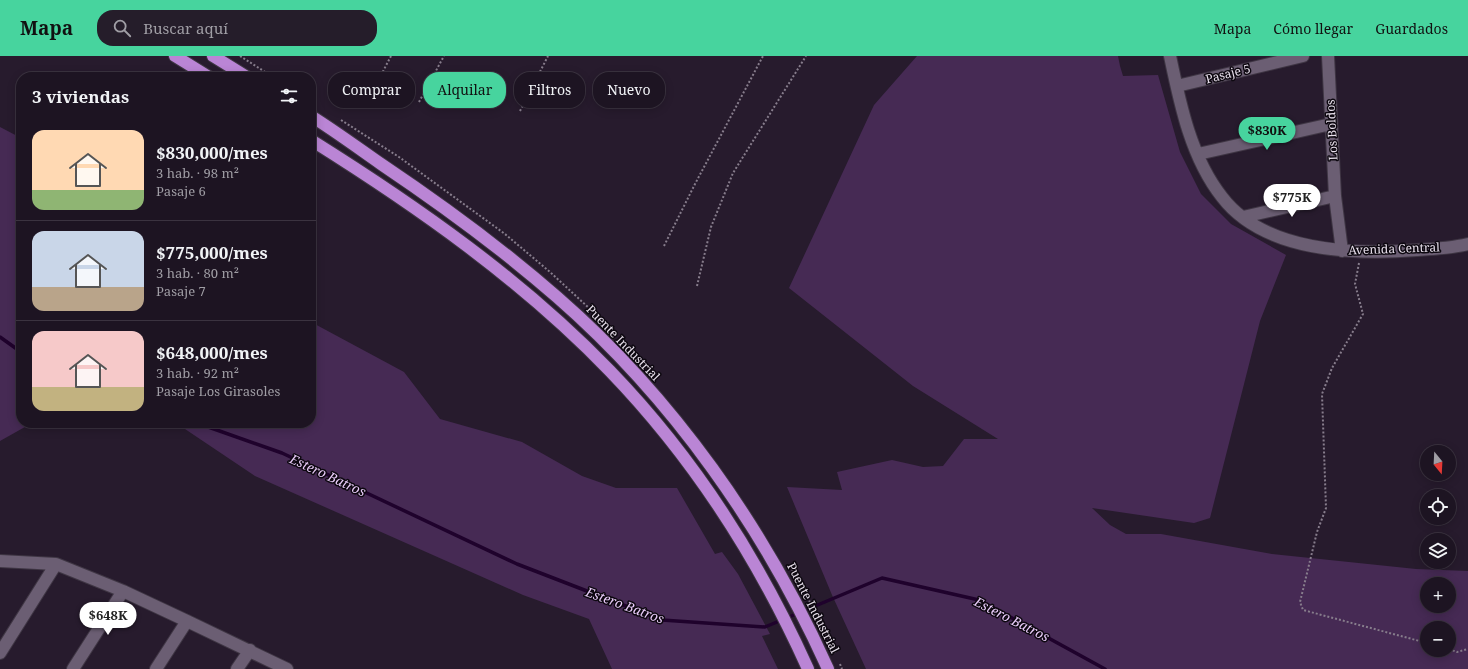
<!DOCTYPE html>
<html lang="es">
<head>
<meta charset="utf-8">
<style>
  :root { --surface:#1d1422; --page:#251d2a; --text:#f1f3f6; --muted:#a09ea5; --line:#3b3340; --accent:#47d49e }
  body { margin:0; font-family:"Noto Serif",serif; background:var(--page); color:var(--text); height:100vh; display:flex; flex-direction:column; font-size:15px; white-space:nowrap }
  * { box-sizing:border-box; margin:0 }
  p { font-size:13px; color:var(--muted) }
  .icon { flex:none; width:22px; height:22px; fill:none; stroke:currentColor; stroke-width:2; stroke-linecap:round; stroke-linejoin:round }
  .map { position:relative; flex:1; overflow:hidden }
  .drawer { position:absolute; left:16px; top:16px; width:300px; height:356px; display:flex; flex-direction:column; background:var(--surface); border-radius:16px; box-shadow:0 2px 10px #0003,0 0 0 1px var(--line) }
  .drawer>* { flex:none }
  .hud { position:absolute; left:328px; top:16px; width:380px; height:36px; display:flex; gap:8px }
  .needle { width:26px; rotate:162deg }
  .buttons { position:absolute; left:1420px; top:389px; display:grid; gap:8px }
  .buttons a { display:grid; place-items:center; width:36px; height:36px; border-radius:50%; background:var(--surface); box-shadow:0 2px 10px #0003,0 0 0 1px var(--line); font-size:20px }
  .price { position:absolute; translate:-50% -34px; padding:0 9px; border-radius:14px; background:#fff; color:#222; font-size:13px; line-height:26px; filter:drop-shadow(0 1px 2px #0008) }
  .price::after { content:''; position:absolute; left:50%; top:24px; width:12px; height:9px; margin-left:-6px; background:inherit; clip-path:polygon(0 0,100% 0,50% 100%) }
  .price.on { background:var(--accent); color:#111 }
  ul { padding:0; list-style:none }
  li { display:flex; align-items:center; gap:12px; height:100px; padding:0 16px }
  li+li { border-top:1px solid var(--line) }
  li span { display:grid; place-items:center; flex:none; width:112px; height:80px; border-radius:12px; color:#555 }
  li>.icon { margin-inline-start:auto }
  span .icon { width:48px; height:48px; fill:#fffc; stroke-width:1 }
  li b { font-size:17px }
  h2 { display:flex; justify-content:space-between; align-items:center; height:48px; padding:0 16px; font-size:17px }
  .chip { padding:0 14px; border-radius:16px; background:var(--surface); box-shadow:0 2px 10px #0003,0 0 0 1px var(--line); font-size:14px; line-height:36px }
  .chip.on { background:var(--accent); color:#111 }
  header { display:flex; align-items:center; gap:24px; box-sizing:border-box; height:56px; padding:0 20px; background:var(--accent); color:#111 }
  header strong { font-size:19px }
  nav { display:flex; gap:22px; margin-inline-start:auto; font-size:14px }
  .search { width:280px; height:36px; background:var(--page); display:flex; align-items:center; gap:10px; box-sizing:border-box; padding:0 14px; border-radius:16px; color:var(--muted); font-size:15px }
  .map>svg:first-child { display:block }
  .green { fill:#462a54; fill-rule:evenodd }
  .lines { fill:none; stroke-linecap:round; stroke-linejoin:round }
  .stream { stroke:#1f022c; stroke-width:3.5 }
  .minor-casing { stroke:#3f3644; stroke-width:14 }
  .highway-casing { stroke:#3f3644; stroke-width:14 }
  .path { stroke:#877d8c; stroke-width:2; stroke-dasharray:2 2; stroke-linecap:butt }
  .minor { stroke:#6b5e73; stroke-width:12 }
  .highway { stroke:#ba85d5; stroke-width:12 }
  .labels { text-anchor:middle; stroke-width:3; stroke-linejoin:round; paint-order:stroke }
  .street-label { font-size:12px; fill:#e8e0ec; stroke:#0d0810 }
  .water-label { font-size:13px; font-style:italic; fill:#eaccfa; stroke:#0d0810 }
</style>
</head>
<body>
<header>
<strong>Mapa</strong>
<div class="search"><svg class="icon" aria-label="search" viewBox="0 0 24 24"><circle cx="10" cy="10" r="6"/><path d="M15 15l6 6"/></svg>Buscar aquí</div>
<nav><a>Mapa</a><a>Cómo llegar</a><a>Guardados</a></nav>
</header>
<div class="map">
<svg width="1468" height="613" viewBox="0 0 1468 613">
  <rect width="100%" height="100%" fill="#271b2d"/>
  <!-- green -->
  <path class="green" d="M917,0h201l2,10 3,10 35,-1 22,77 21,42 30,30 55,31 -26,66 -50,197 -16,5 -102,-15 18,17 16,9h35l111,20 144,15 52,2v98h-602l-34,-74 -45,-108 55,3 -5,-18 55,-12 31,7 20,-1 21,-27h34l-85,-53 -124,-98 85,-183zM1427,528h22v22h-22zM1427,572h22v22h-22z
    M0,71l21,11v285h11l-32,18z
    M311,266l93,50 36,47 82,23 60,34 34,12h61l38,66 7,-2 16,22 32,60 -8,2 16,33h-166l-23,-50 -66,-24 -268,-119 -70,-47 -16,-6h142z"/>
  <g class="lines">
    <!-- stream -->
    <path class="stream" d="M0,281l21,15
      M197,367l85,30 235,111 145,56 103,7 117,-49 97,22 126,69"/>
    <defs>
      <path id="minor" d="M1170,0c10,48 21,102 52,141 42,55 132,58 195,53 17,-1 34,-2 51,-6
        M1328,0l7,140 7,55
        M1177,30l126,-30
        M1198,98l133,-30
        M1243,161l92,-21
        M0,505l56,3 67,27 64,30 100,48
        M0,597l56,-89
        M73,613l50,-78
        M156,613l31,-48
        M237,613l13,-19"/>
      <path id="highway" d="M175,0l34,21
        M213,0l34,21
        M311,60c24,15 47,32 70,48 61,41 120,84 176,133 116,101 208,232 271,372
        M311,84c107,67 211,140 299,231 83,86 149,189 198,298"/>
    </defs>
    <!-- minor casing -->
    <use href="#minor" class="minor-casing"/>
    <!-- highway casing -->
    <use href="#highway" class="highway-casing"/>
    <!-- path -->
    <path class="path" d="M240,0l33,21
      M379,23l12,-23
      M311,45l6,4
      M419,46l25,-46
      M520,55l28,-55
      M341,64l58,37 106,77 45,38 40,37
      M664,190l31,-62 68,-128
      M1359,207l-4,21 8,30 -31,54 -10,26 4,114 -9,24 -17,70 3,8 124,33
      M697,230l14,-59 22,-54 73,-117
      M792,513l25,46 19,39
      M1449,593l8,3 11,-3
      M840,608l2,5"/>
    <!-- minor -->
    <use href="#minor" class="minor"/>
    <!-- highway -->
    <use href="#highway" class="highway"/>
  </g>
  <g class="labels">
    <!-- street labels -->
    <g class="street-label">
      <text transform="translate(1228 18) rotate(-14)" y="4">Pasaje 5</text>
      <text transform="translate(1332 74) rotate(-93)" y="4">Los Boldos</text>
      <text transform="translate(1394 193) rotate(-2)" y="4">Avenida Central</text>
      <text transform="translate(623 287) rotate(46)" y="4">Puente Industrial</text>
      <text transform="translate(813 552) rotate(63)" y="4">Puente Industrial</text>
    </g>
    <!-- water labels -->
    <g class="water-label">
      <text transform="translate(328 419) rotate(25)" y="5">Estero Batros</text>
      <text transform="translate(625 549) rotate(20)" y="5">Estero Batros</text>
      <text transform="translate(1012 563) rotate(27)" y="5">Estero Batros</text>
    </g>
  </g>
</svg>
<div class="buttons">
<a><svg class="needle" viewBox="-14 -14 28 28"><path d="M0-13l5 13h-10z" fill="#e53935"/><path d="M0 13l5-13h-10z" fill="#a09ea5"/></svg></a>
<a><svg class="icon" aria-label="locate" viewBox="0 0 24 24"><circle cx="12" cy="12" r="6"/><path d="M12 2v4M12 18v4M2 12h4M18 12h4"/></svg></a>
<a><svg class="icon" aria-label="layers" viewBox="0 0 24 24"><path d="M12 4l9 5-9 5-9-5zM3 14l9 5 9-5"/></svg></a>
<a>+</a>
<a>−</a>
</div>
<b class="price on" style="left:1267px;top:95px">$830K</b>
<b class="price" style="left:1292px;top:162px">$775K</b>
<b class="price" style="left:108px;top:580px">$648K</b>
<div class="hud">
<a class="chip">Comprar</a>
<a class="chip on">Alquilar</a>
<a class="chip">Filtros</a>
<a class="chip">Nuevo</a>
</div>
<section class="drawer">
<h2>3 viviendas<svg class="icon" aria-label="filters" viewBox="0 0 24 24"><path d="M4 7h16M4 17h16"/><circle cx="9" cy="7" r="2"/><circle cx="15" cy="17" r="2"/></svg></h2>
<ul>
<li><span style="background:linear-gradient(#ffd9b3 75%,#8fb573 0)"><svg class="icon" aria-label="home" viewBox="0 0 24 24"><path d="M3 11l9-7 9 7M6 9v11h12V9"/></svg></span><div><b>$830,000/mes</b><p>3 hab. · 98 m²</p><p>Pasaje 6</p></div></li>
<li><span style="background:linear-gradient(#c9d6e8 70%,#b9a48a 0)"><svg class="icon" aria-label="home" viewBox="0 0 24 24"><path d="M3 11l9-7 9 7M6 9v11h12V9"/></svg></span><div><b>$775,000/mes</b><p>3 hab. · 80 m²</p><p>Pasaje 7</p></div></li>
<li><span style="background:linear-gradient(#f6c9c9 70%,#c2b280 0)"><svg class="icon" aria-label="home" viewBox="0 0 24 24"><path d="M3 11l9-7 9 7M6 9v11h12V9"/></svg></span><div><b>$648,000/mes</b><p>3 hab. · 92 m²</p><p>Pasaje Los Girasoles</p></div></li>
</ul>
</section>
</div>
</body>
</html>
